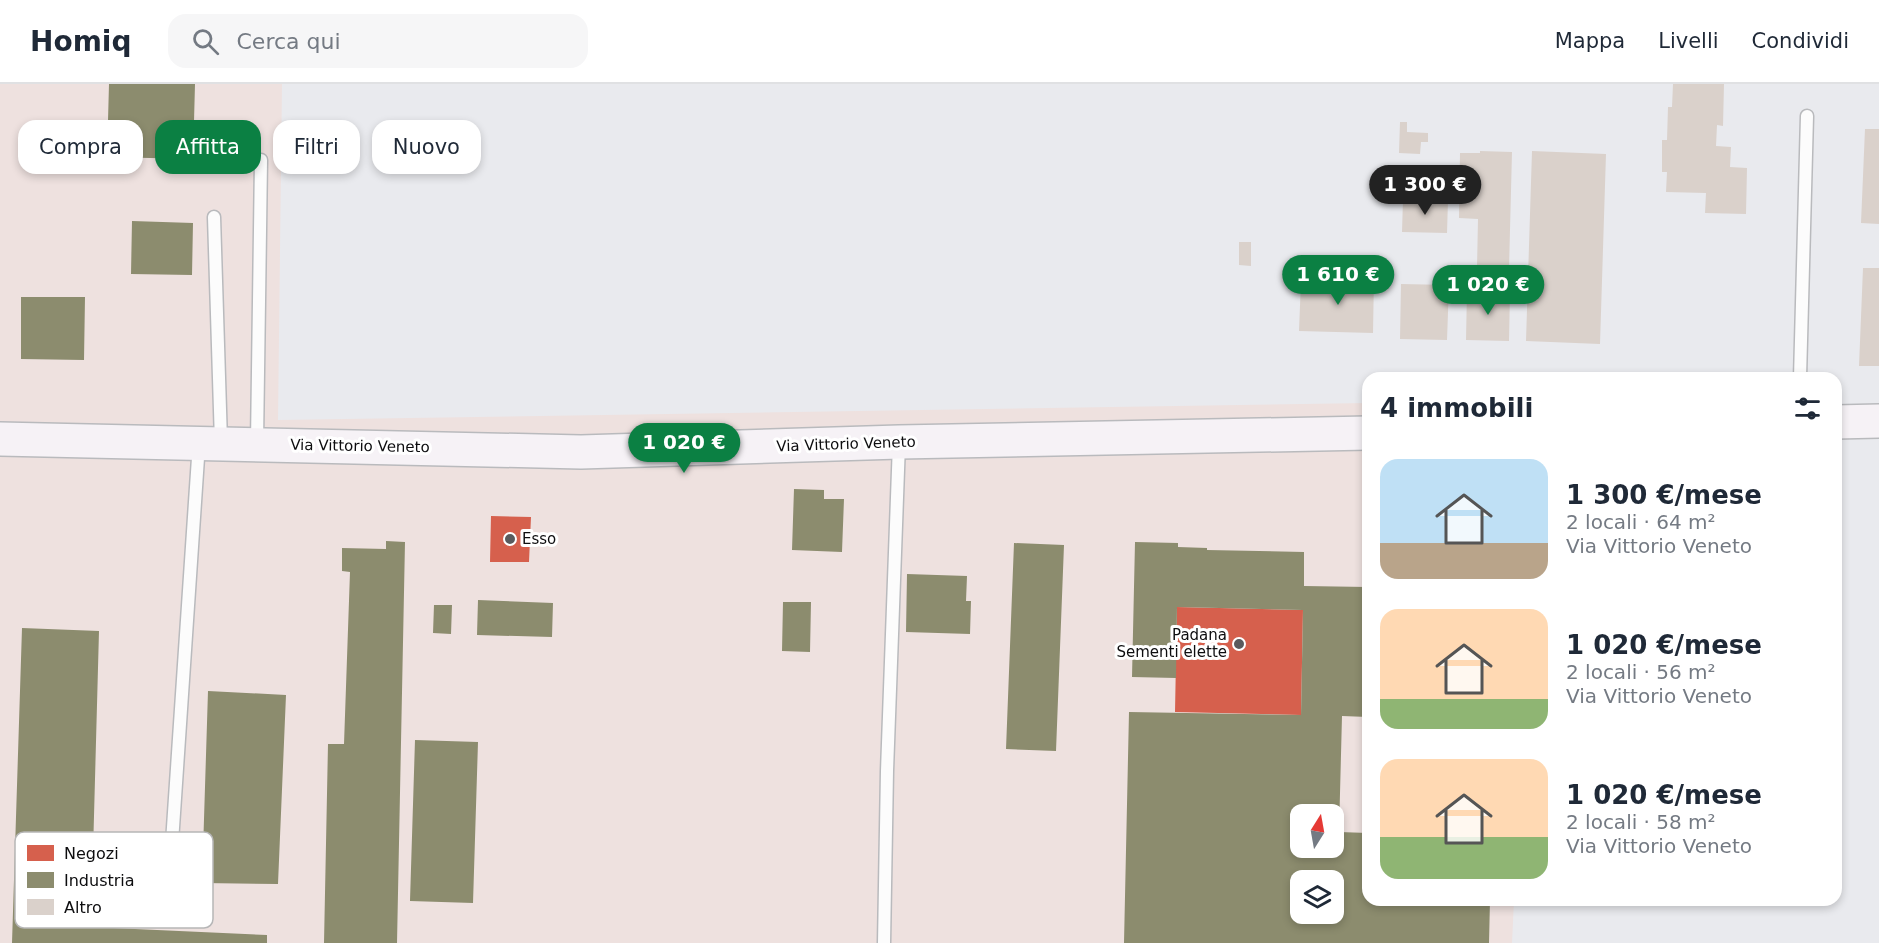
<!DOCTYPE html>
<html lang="it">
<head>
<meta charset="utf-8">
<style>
  :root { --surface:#fff; --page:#f6f6f7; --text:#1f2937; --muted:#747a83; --line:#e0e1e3; --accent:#0b8043 }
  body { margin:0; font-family:"DejaVu Sans",sans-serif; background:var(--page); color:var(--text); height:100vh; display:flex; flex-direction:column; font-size:22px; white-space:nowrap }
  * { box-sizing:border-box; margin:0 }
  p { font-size:20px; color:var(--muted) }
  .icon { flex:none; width:33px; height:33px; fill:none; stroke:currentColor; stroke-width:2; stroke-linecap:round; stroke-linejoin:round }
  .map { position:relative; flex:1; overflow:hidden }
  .drawer { position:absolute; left:1362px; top:288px; width:480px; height:534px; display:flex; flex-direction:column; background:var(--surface); border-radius:18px; box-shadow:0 3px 9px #0003 }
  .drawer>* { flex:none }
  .top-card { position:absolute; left:18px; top:36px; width:570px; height:54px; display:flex; gap:12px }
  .needle { width:39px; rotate:11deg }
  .tools { position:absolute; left:1290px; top:720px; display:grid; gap:12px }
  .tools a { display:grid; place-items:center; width:54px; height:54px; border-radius:12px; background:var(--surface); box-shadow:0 3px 9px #0003; font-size:30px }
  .price { position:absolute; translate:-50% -51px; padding:0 14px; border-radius:21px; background:var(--accent); color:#fff; font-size:20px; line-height:39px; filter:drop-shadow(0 2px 3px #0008) }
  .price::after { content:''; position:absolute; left:50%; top:36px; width:18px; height:14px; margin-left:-9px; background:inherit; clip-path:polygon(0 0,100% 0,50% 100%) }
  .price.current { background:#222; color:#fff }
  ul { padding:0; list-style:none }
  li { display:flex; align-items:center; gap:18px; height:150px; padding:0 18px }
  li span { display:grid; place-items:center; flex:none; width:168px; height:120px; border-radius:18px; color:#555 }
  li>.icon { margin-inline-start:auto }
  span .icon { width:72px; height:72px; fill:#fffc; stroke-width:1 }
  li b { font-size:26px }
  h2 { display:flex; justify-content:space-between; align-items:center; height:72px; padding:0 18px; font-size:26px }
  .pill { padding:0 21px; border-radius:18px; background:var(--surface); box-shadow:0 3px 9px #0003; font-size:21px; line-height:54px }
  .pill.current { background:var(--accent); color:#fff }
  header { display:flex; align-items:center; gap:36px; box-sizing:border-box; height:84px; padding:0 30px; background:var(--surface); border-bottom:2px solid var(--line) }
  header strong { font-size:28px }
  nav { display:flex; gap:33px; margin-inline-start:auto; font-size:21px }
  .search { width:420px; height:54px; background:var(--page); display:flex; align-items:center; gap:15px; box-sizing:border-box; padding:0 21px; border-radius:18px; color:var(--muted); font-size:22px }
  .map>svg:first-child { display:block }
  .industrial { fill:#eee1df; fill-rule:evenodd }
  .shops { fill:#d6604d }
  .industry { fill:#8c8c6e; fill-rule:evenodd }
  .building { fill:#dad1cb }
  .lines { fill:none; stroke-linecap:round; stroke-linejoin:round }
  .service-casing { stroke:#b9babd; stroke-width:15 }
  .secondary-casing { stroke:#b9babd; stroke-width:36 }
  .service { stroke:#fcfcfc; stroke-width:12 }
  .secondary { stroke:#f6f2f6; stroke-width:33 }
  .poi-dot { fill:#5a5a5d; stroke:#fff; stroke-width:2 }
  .labels { text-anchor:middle; stroke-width:6; stroke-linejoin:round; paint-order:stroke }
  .street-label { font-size:15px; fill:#0d0d0f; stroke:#fff }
  .poi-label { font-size:15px; fill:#0d0d0f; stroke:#fff; text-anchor:start }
  .key { fill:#fff; stroke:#b6b6b7; stroke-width:1.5 }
  .key-label { font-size:16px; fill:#0d0d0f }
</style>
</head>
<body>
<header>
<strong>Homiq</strong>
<div class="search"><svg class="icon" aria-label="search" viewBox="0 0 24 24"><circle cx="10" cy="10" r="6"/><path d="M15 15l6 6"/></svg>Cerca qui</div>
<nav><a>Mappa</a><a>Livelli</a><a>Condividi</a></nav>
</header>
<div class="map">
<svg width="1879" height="859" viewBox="0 0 1879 859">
  <rect width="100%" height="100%" fill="#e9eaee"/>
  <!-- industrial -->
  <path class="industrial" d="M0,0h282l-4,336 1090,-17v497h146l-2,43h-1512zM1300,730h34v34h-34zM1300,796h34v34h-34z"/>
  <!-- shops -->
  <path class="shops" d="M491,432l40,1 -2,45h-39z
    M1177,523l126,3 -2,105 -126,-3z"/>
  <!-- industry -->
  <path class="industry" d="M109,0h86l-2,75 -86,-2z
    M132,137l61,2 -1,52 -61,-1z
    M21,213h64l-1,63 -63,-1z
    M794,405l30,1v9h20l-2,53 -50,-2z
    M386,457l19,1 -8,401h-73l4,-199h16l6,-172 -8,-1v-23l44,1z
    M1135,458l43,1v4l29,1v2l97,2v34l64,1v130l-26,-1 -3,116 29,1v67h122l-1,43h-365l5,-231 172,3 2,-105 -126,-3 -1,71 -44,-1zM1300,730h34v34h-34zM1300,796h34v34h-34z
    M1014,459l50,2 -8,206 -50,-2z
    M907,490l60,2 -1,25h5l-1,33 -64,-2z
    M478,516l75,3 -1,34 -75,-2z
    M783,518h28l-1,50 -28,-1z
    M434,521h18l-1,29 -18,-1z
    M22,544l77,3 -8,296 176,8v8h-255z
    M208,607l78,4 -8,189 -76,-1z
    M415,656l63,2 -5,161 -63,-2z"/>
  <!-- building -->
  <path class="building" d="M1673,0h51l-1,42 -6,-1 -1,21 15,1 -1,20 17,1 -1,46 -41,-1 1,-20 -40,-1 1,-20h-5v-32h5l1,-33h4z
    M1400,38h7v10l21,1v9h-7l-1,12 -21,-1z
    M1865,45h14v95l-18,-1z
    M1480,67l32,1 -3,117 -32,-1 1,-49 -19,-1 1,-65h20z
    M1532,67l74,3 -6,190 -74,-3z
    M1403,115l45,1 -1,33 -45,-1z
    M1239,158h12v24l-12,-1z
    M1863,184h16v98h-20z
    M1353,191l21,1 -1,57 -74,-2 2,-51 52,1z
    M1401,200l48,1 -2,55 -47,-1z
    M1467,206l43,1 -1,50 -43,-1z"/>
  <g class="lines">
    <defs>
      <path id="service" d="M214,133l7,225
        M1800,294l7,-262
        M257,358l4,-282
        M171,773l28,-414
        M884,859l3,-172 12,-328"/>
      <path id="secondary" d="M1836,338l43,-1
        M0,355l581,13 318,-10 469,-9"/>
    </defs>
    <!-- service casing -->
    <use href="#service" class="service-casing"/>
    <!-- secondary casing -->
    <use href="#secondary" class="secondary-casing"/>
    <!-- service -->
    <use href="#service" class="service"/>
    <!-- secondary -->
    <use href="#secondary" class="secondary"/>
  </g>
  <!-- markers -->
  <g class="poi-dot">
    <circle cx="510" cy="455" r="6"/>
    <circle cx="1239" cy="560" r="6"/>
  </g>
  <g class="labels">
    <!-- street labels -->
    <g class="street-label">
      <text transform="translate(846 360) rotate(-2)" y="5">Via Vittorio Veneto</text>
      <text transform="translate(360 362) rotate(1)" y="5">Via Vittorio Veneto</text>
    </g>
    <!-- poi labels -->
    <g class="poi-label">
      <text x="522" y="460">Esso</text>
      <text x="1227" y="556" text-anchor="end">Padana<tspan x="1227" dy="17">Sementi elette</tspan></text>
    </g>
  </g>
  <!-- legend -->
  <rect x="15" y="748" width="198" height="96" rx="9" class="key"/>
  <rect x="27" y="761" width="27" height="16" fill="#d6604d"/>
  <rect x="27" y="788" width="27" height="16" fill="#8c8c6e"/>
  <rect x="27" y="815" width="27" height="16" fill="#dad1cb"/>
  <g class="key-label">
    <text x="64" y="775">Negozi</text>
    <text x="64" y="802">Industria</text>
    <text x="64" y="829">Altro</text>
  </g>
</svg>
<div class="tools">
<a><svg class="needle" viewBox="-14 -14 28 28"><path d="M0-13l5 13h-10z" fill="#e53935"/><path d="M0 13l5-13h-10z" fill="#747a83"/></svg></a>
<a><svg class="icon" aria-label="layers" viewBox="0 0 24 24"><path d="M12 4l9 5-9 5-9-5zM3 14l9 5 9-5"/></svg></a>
</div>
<b class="price current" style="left:1425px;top:132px">1 300 €</b>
<b class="price" style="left:1338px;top:222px">1 610 €</b>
<b class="price" style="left:1488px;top:232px">1 020 €</b>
<b class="price" style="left:684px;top:390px">1 020 €</b>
<div class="top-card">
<a class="pill">Compra</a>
<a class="pill current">Affitta</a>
<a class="pill">Filtri</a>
<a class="pill">Nuovo</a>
</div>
<section class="drawer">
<h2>4 immobili<svg class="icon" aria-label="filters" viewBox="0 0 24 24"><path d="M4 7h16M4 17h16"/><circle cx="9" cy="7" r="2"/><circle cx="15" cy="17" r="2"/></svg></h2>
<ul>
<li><span style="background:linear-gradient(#bfe0f5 70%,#b9a48a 0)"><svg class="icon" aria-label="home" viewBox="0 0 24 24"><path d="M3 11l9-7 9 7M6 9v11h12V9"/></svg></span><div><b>1 300 €/mese</b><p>2 locali · 64 m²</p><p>Via Vittorio Veneto</p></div></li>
<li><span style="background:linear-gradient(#ffd9b3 75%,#8fb573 0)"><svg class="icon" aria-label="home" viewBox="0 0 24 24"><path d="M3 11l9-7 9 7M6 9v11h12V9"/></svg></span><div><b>1 020 €/mese</b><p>2 locali · 56 m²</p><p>Via Vittorio Veneto</p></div></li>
<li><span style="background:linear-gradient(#ffd9b3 65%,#8fb573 0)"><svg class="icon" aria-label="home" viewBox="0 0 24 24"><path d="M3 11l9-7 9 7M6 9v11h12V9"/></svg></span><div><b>1 020 €/mese</b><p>2 locali · 58 m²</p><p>Via Vittorio Veneto</p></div></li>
</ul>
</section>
</div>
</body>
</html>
